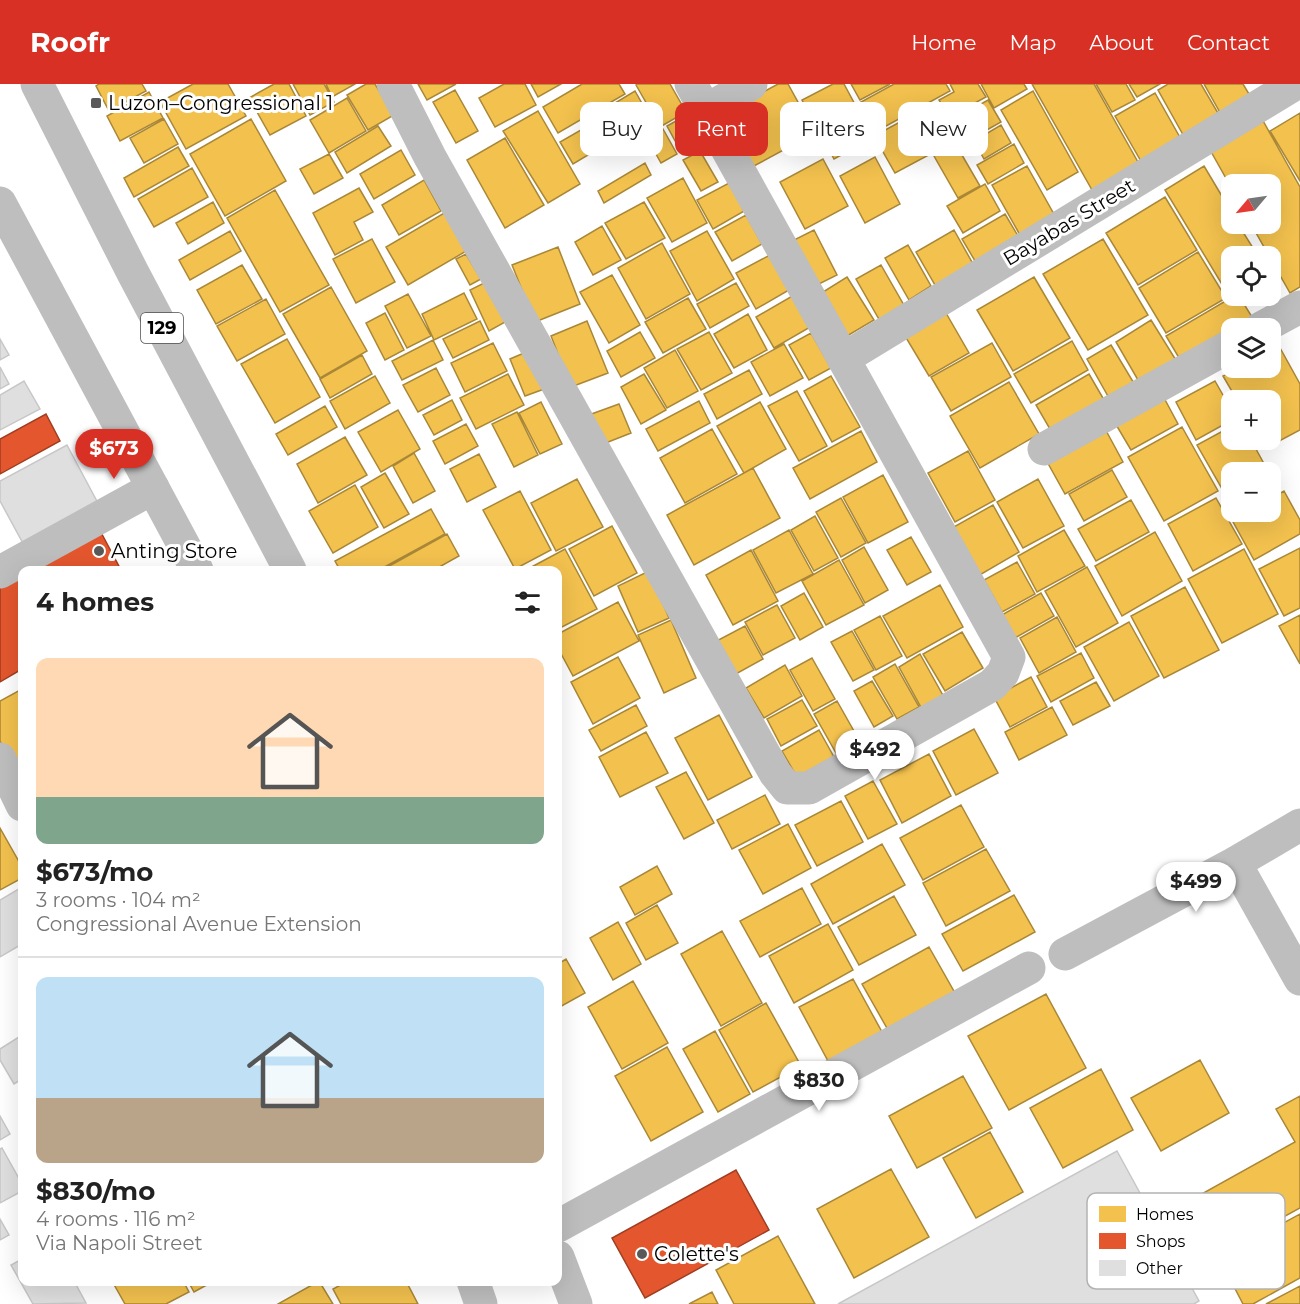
<!DOCTYPE html>
<html lang="en">
<head>
<meta charset="utf-8">
<style>
  :root { --surface:#fff; --page:#f6f6f6; --text:#222; --muted:#767676; --line:#e0e0e0; --accent:#d93025 }
  body { margin:0; font-family:Montserrat,sans-serif; background:var(--page); color:var(--text); height:100vh; display:flex; flex-direction:column; font-size:22px; white-space:nowrap }
  * { box-sizing:border-box; margin:0 }
  p { font-size:20px; color:var(--muted) }
  .icon { flex:none; width:33px; height:33px; fill:none; stroke:currentColor; stroke-width:2; stroke-linecap:round; stroke-linejoin:round }
  .map { position:relative; flex:1; overflow:hidden }
  .panel { position:absolute; left:18px; top:482px; width:544px; height:720px; display:flex; flex-direction:column; background:var(--surface); border-radius:12px; box-shadow:0 6px 24px #0002 }
  .panel>* { flex:none }
  .top-card { position:absolute; left:580px; top:18px; width:570px; height:54px; display:flex; gap:12px }
  .needle { width:39px; rotate:241deg }
  .controls { position:absolute; left:1221px; top:90px; display:grid; gap:12px }
  .controls a { display:grid; place-items:center; width:60px; height:60px; border-radius:12px; background:var(--surface); box-shadow:0 6px 24px #0002; font-size:30px }
  .price { position:absolute; translate:-50% -51px; padding:0 14px; border-radius:21px; background:#fff; color:#222; font-size:20px; line-height:39px; filter:drop-shadow(0 2px 3px #0008) }
  .price::after { content:''; position:absolute; left:50%; top:36px; width:18px; height:14px; margin-left:-9px; background:inherit; clip-path:polygon(0 0,100% 0,50% 100%) }
  .price.selected { background:var(--accent); color:#fff }
  ul { padding:0; list-style:none }
  li { display:grid; align-content:center; gap:12px; height:318px; padding:0 18px }
  li+li { border-top:2px solid var(--line) }
  li span { display:grid; place-items:center; height:186px; border-radius:12px; color:#555 }
  li>.icon { margin-inline-start:auto }
  span .icon { width:108px; height:108px; fill:#fffc; stroke-width:1 }
  li b { font-size:26px }
  h2 { display:flex; justify-content:space-between; align-items:center; height:72px; padding:0 18px; font-size:26px }
  .chip { padding:0 21px; border-radius:12px; background:var(--surface); box-shadow:0 6px 24px #0002; font-size:21px; line-height:54px }
  .chip.selected { background:var(--accent); color:#fff }
  header { display:flex; align-items:center; gap:36px; box-sizing:border-box; height:84px; padding:0 30px; background:var(--accent); color:#fff }
  header strong { font-size:28px }
  nav { display:flex; gap:33px; margin-inline-start:auto; font-size:21px }
  .map>svg:first-child { display:block }
  .homes { fill:#f2c14e; stroke:#a98737; stroke-width:1.5 }
  .shops { fill:#e4572e; stroke:#a03d20; stroke-width:1.5 }
  .building { fill:#dfdfdf; stroke:#c7c7c7; stroke-width:1.5 }
  .lines { fill:none; stroke-linecap:round; stroke-linejoin:round }
  .street { stroke:#bebebe; stroke-width:33 }
  .primary { stroke:#bebebe; stroke-width:33 }
  .poi-dot { fill:#595959; stroke:#fff; stroke-width:2 }
  .labels { text-anchor:middle; stroke-width:6; stroke-linejoin:round; paint-order:stroke }
  .shield { fill:#fff; stroke:#4c4c4c; stroke-width:1.5 }
  .shield-label { font-size:18px; font-weight:bold; fill:#000 }
  .poi-label { font-size:20px; fill:#000; stroke:#fff; text-anchor:start }
  .street-label { font-size:20px; fill:#000; stroke:#fff }
  .key { fill:#fff; stroke:#b2b2b2; stroke-width:1.5 }
  .key-label { font-size:16px; fill:#000 }
</style>
</head>
<body>
<header>
<strong>Roofr</strong>
<nav><a>Home</a><a>Map</a><a>About</a><a>Contact</a></nav>
</header>
<div class="map">
<svg width="1300" height="1220" viewBox="0 0 1300 1220">
  <rect width="100%" height="100%" fill="#fff"/>
  <!-- homes -->
  <path class="homes" d="M99,0h43l4,7 -37,20 -13,-25z
    M193,0h35l18,32 -60,33 -26,-47z
    M274,0h15l17,32 -36,19 -21,-37z
    M293,0h31l10,18 -24,13z
    M326,0h29l-23,13z
    M366,0h9l19,31 -26,15 -21,-35z
    M418,0h38l-29,16z
    M504,0h21l11,21 -41,22 -16,-29z
    M531,0h30l-23,13z
    M582,0h37l6,10 -67,39 -15,-26z
    M637,0h33l16,28 -26,15 -24,-42z
    M778,0h10l27,49 -63,34 -29,-53z
    M833,0h11l29,54 -39,21 -32,-59z
    M851,0h39l-30,16z
    M894,0h52l4,7 -73,40 -16,-29z
    M950,0h28l8,13 -37,20 -10,-17 15,-8z
    M981,0h43l3,5 -33,19z
    M1032,0h62l49,87 -47,26z
    M1096,0h30l9,16 -23,12z
    M1129,0h31l-23,13z
    M1168,0h33l21,36 -36,20 -28,-50z
    M1204,0h39l9,15 -30,17z
    M455,6l23,41 -22,12 -23,-41z
    M635,7l22,39 -26,14 -21,-38z
    M1033,7l45,81 -31,18 -46,-80z
    M149,8l14,26 -43,23 -13,-25z
    M1155,9l27,48 -40,22 -27,-47z
    M347,14l19,33 -37,22 -19,-33z
    M988,16l13,22 -37,21 -13,-22z
    M935,19l20,38 -60,32 -21,-37z
    M538,27l42,73 -32,19 -45,-72z
    M690,29l14,24 -24,13 -13,-24z
    M1300,29v68l-30,-50z
    M607,31l13,21 -47,28 -13,-22z
    M164,35l14,25 -34,19 -14,-25z
    M251,35l35,62 -61,35 -35,-62z
    M1262,35l38,68v100l-10,6 -39,-69h19v-40h-38v5l-23,-41z
    M1001,41l10,18 -27,16 -10,-18z
    M378,42l13,20 -44,27 -12,-21z
    M663,45l14,25 -16,9 -14,-25z
    M505,54l39,67 -39,23 -38,-68z
    M955,59l25,43 -22,12 -24,-42z
    M1014,60l10,19 -36,21 -11,-19z
    M178,63l11,19 -55,31 -10,-19z
    M401,66l14,25 -41,24 -14,-25z
    M700,67l18,31 -17,9 -18,-31z
    M329,70l14,24 -29,16 -14,-25z
    M875,73l25,47 -35,19 -25,-47z
    M823,75l25,47 -43,23 -25,-47z
    M645,79l6,12 -47,28 -6,-12z
    M1027,82l28,50 -35,19 -28,-50z
    M1204,82l28,47v11h6l20,32h-26v25l-9,5 -58,-96z
    M192,84l16,29 -54,30 -16,-28z
    M683,94l24,45 -35,19 -25,-44z
    M424,96l17,31 -42,24 -17,-30z
    M731,98l15,28 -33,19 -16,-29z
    M985,100l15,27 -37,22 -16,-27z
    M359,104l14,24 -19,10 9,18 -28,15 -22,-42z
    M275,106l54,95 -49,27 -53,-94z
    M1165,113l32,53 -59,35 -32,-52z
    M213,118l11,21 -36,21 -12,-21z
    M644,118l21,36 -39,21 -21,-36z
    M446,128l22,38 -60,35 -22,-38z
    M1005,130l19,32 -43,25 -19,-32z
    M746,131l16,29 -30,17 -17,-29z
    M602,142l19,34 -28,15 -18,-33z
    M814,146l23,45 -30,15 -23,-45z
    M954,146l23,41 -38,21 -23,-40z
    M230,147l11,20 -51,29 -11,-20z
    M707,147l27,48 -37,22 -27,-50z
    M372,155l23,43 -39,21 -23,-44z
    M1103,155l45,76 -60,35 -45,-76z
    M662,159l28,51 -44,25 -28,-51z
    M908,161l23,41 -22,14 -24,-42z
    M558,163l22,57 -45,18 -23,-57z
    M1198,168l28,46 -60,35 -27,-45z
    M466,170l15,25 -11,6 -14,-26z
    M770,171l19,35 -33,19 -20,-36z
    M242,181l20,34 -46,25 -19,-34z
    M881,181l24,42 -25,14 -24,-42z
    M612,191l28,50 -31,18 -29,-51z
    M847,193l27,43 -32,19 -27,-42z
    M1034,193l36,61 -57,33 -36,-61z
    M488,197l19,40 -18,10 -19,-41z
    M736,199l13,23 -39,22 -13,-24z
    M331,203l36,64 -47,27 -37,-64z
    M464,209l13,26 -43,21 -12,-26z
    M408,210l23,42 -24,12 -22,-42z
    M794,211l18,31 -38,22 -18,-31z
    M1234,212h5l18,29 -6,3h-19v12l-47,28 -19,-32z
    M688,214l18,31 -43,24 -18,-31z
    M266,215l19,35 -48,27 -20,-35z
    M385,229l19,37 -19,10 -19,-37z
    M946,229l23,40 -40,23 -24,-40z
    M748,230l19,36 -33,18 -20,-34z
    M1151,236l28,45 -37,22 -26,-45z
    M480,237l9,19 -36,18 -10,-19z
    M587,237l21,52 -37,14 -20,-51z
    M640,248l15,26 -34,19 -14,-26z
    M709,248l23,41 -31,17 -24,-41z
    M811,249l20,35 -22,12 -20,-35z
    M287,255l33,58 -45,26 -34,-59z
    M433,256l10,20 -41,20 -10,-19z
    M1072,257l16,29 -57,33 -17,-29z
    M493,259l14,28 -42,21 -14,-29z
    M992,259l19,34 -60,34 -20,-34z
    M784,260l19,34 -33,18 -19,-34z
    M1111,261l27,45 -25,15 -26,-46z
    M1279,262l21,38v46l-36,19 -5,-9h11v-40h-33l-14,-24 16,-8h31v-18z
    M531,266l16,38 -22,8 -15,-37z
    M675,266l23,41 -31,17 -23,-40z
    M362,271l10,19 -42,24 -10,-19z
    M436,284l14,27 -32,17 -15,-27z
    M749,286l13,24 -45,25 -13,-25z
    M508,290l16,31 -48,24 -16,-31z
    M644,290l22,36 -25,14 -20,-37z
    M1089,290l18,31 -53,31 -18,-31z
    M375,292l15,27 -45,26 -15,-28z
    M831,292l29,51 -28,15 -28,-51z
    M1215,297l17,30v9l-36,20 -20,-38z
    M1009,298l30,52 -59,34 -30,-52z
    M797,307l30,55 -28,15 -31,-55z
    M1163,312l15,28 -47,26 -16,-27z
    M452,316l10,20 -28,15 -11,-20z
    M699,317l11,22 -52,28 -12,-22z
    M541,318l21,42 -22,10 -21,-41z
    M760,318l26,47 -42,24 -27,-47z
    M619,320l12,29 -33,13 -12,-30z
    M325,322l12,21 -49,28 -12,-21z
    M398,326l22,39 -39,23 -23,-40z
    M517,328l21,43 -24,12 -22,-43z
    M466,340l12,22 -33,18 -12,-23z
    M1103,341l20,37 -58,32 -20,-36z
    M1232,342v14h19l17,31 -4,1h-32v19l-7,3 -28,-49z
    M1182,343l36,64 -54,30 -36,-64z
    M712,345l25,45 -52,29 -25,-45z
    M861,347l16,31 -67,37 -17,-31z
    M345,353l22,38 -49,28 -21,-39z
    M968,367l27,49 -40,22 -27,-49z
    M414,369l21,38 -22,12 -20,-37z
    M479,370l17,33 -29,15 -17,-33z
    M753,384l27,50 -86,47 -27,-50z
    M1112,386l15,27 -43,24 -15,-27z
    M385,389l24,41 -25,14 -23,-41z
    M883,391l25,47 -40,21 -25,-46z
    M577,395l26,48 -47,24 -25,-48z
    M1038,395l26,47 -41,22 -26,-46z
    M355,401l23,42 -45,26 -24,-42z
    M520,407l31,59 -36,19 -32,-59z
    M1284,407l16,29v14l-46,26 -22,-40 15,-8h23v-13z
    M841,414l25,45 -25,14 -25,-45z
    M1216,414l26,46 -49,27 -25,-47z
    M1131,416l18,32 -53,29 -18,-32z
    M993,421l26,47 -41,24 -26,-48z
    M431,425l14,25 -66,36h-39l-5,-9z
    M815,432l23,42 -24,13 -23,-41z
    M612,442l25,47 -43,23 -25,-47z
    M789,446l24,44 -37,19 -23,-43z
    M1064,446l21,36 -48,26 -19,-36z
    M1155,448l27,49 -60,35 -27,-50z
    M447,450l12,22 -25,14h-52z
    M911,453l20,35 -24,13 -20,-35z
    M864,463l24,43 -23,13 -23,-43z
    M1300,464v60l-16,8 -25,-47z
    M565,465l32,60 -39,20v-59h-32z
    M1244,465l34,65 -56,29 -34,-64z
    M751,466l27,51 -45,24 -27,-50z
    M839,476l25,45 -38,20 -24,-44z
    M1017,478l18,32 -33,18 -18,-32z
    M1087,483l31,56 -42,24 -31,-56z
    M649,487l20,47 -31,14 -20,-46z
    M940,501l23,42 -56,31 -24,-42z
    M1185,503l34,63 -55,28 -33,-62z
    M804,509l19,34 -23,13 -19,-34z
    M1041,509l13,23 -41,23 -13,-23z
    M618,518l21,39 -66,35 -15,-28v-14z
    M777,521l18,33 -32,17 -18,-33z
    M1300,531v49l-21,-38z
    M880,532l22,40 -26,14 -22,-40z
    M1057,533l19,35 -37,21 -19,-35z
    M671,536l25,58 -32,15 -26,-58z
    M1129,538l30,54 -45,25 -30,-54z
    M745,542l18,33 -38,21 -18,-34z
    M852,547l22,39 -21,11 -22,-39z
    M962,548l21,36 -38,23 -22,-37z
    M1081,569l13,25 -43,24 -14,-26z
    M920,570l25,45 -22,12 -24,-44z
    M618,573l22,41 -47,26 -22,-42z
    M812,574l23,41 -22,12 -23,-41z
    M895,580l24,43 -22,12 -24,-42z
    M785,581l17,31 -38,22 -18,-30z
    M1031,593l16,30 -37,20 -16,-30z
    M872,597l21,35 -19,11 -20,-36z
    M1096,598l14,24 -37,19 -13,-24z
    M22,605v85l-3,2 -19,-35v-40z
    M802,616l15,26 -36,20 -14,-27z
    M837,617l22,39 -23,13 -22,-39z
    M636,621l11,21 -46,25 -12,-21z
    M1052,623l15,28 -48,25 -14,-28z
    M719,631l33,62 -44,23 -33,-62z
    M974,645l24,44 -42,22 -23,-44z
    M819,646l15,27 -37,20 -15,-26z
    M646,648l22,41 -48,24 -21,-40z
    M929,670l22,42 -49,27 -22,-43z
    M686,688l28,51 -30,16 -28,-52z
    M873,697l24,43 -29,15 -23,-43z
    M765,711l15,29 -48,25 -15,-29z
    M841,717l22,41 -46,24 -22,-41z
    M961,721l23,42 -61,33 -23,-42z
    M788,740l23,44 -48,26 -24,-44z
    M0,744l22,39v11l-22,12z
    M882,760l23,41 -72,39 -22,-40z
    M986,765l24,42 -64,35 -23,-43z
    M657,782l15,28 -37,21 -15,-28z
    M802,804l19,36 -61,33 -20,-36z
    M1014,811l21,37 -72,39 -21,-37z
    M894,812l22,39 -57,30 -21,-38z
    M657,821l21,38 -32,17 -20,-37z
    M618,838l23,42 -28,16 -23,-42z
    M828,840l25,46 -59,33 -25,-47z
    M722,847l40,72 -41,23 -40,-72z
    M929,863l26,46 -67,37 -26,-46z
    M566,875l19,34 -27,15v-44z
    M853,895l29,53 -54,29 -29,-54z
    M633,897l35,62 -46,26 -34,-62z
    M1046,910l40,74 -77,42 -41,-74z
    M766,919l35,63 -48,26 -34,-62z
    M715,947l35,63 -32,18 -35,-63z
    M667,963l36,65 -52,29 -36,-65z
    M1200,976l29,53 -68,38 -30,-53z
    M1101,985l32,61 -70,38 -33,-60z
    M963,992l29,52 -75,40 -28,-52z
    M1300,1012v112l-82,45 -29,-52 106,-59 -19,-33z
    M990,1048l33,60 -47,26 -33,-60z
    M891,1085l38,68 -75,41 -37,-69z
    M1300,1130v64l-47,26h-10l-24,-46z
    M778,1152l37,68h-81l-18,-34z
    M112,1197h71l6,11 -23,12h-41z
    M188,1197h26l-20,11z
    M319,1197l14,23h-55z
    M348,1197h58l12,23h-77l-8,-15z
    M1300,1202v18h-34z
    M712,1208l6,12h-29z"/>
  <!-- shops -->
  <path class="shops" d="M46,330l14,27 -60,33v-35z
    M96,439l25,47h-99v99l-22,13v-102z
    M736,1086l33,60 -124,68 -33,-60z"/>
  <!-- building -->
  <path class="building" d="M0,255l9,16 -9,5z
    M0,283l9,17 -9,5z
    M24,297l16,28 -40,21v-35z
    M67,361l33,62 -75,40 -25,-46v-20z
    M22,803v57l-22,13v-57z
    M22,951v44l-8,5 -14,-24v-11z
    M0,1032l10,18 -10,6z
    M2,1064l20,36v7l-22,12v-54z
    M1117,1067l82,150 -5,3h-356z
    M0,1135l9,16 -9,5z
    M22,1175v22h52l12,22 -53,1 -22,-39z"/>
  <g class="lines">
    <!-- street -->
    <path class="street" d="M393,0l37,73 345,616 12,15h22l183,-103 11,-12 6,-16 -318,-573
      M705,27l46,-27
      M1261,244l39,-21
      M843,275l452,-275
      M1044,365l188,-104
      M0,488l153,-84
      M0,675l22,46
      M1235,779l65,116
      M1065,870l170,-91 65,-38
      M558,1142l471,-258"/>
    <!-- primary -->
    <path class="primary" d="M37,0l96,189 157,297
      M0,119l197,367
      M558,1173l18,47
      M473,1197l8,23"/>
  </g>
  <!-- markers -->
  <g class="poi-dot">
    <rect x="90" y="13" width="12" height="12" rx="3"/>
    <circle cx="99" cy="467" r="6"/>
    <circle cx="642" cy="1170" r="6"/>
  </g>
  <g class="labels">
    <!-- shield labels -->
    <rect class="shield" x="141" y="229" width="42" height="30" rx="4.5"/>
    <g class="shield-label">
      <text x="162" y="250">129</text>
    </g>
    <!-- poi labels -->
    <g class="poi-label">
      <text x="108" y="26">Luzon–Congressional 1</text>
      <text x="111" y="474">Anting Store</text>
      <text x="654" y="1177">Colette's</text>
    </g>
    <!-- street labels -->
    <g class="street-label">
      <text transform="translate(1069 138) rotate(-31)" y="7">Bayabas Street</text>
    </g>
  </g>
  <!-- legend -->
  <rect x="1087" y="1109" width="198" height="96" rx="9" class="key"/>
  <rect x="1099" y="1122" width="27" height="16" fill="#f2c14e"/>
  <rect x="1099" y="1149" width="27" height="16" fill="#e4572e"/>
  <rect x="1099" y="1176" width="27" height="16" fill="#dfdfdf"/>
  <g class="key-label">
    <text x="1136" y="1136">Homes</text>
    <text x="1136" y="1163">Shops</text>
    <text x="1136" y="1190">Other</text>
  </g>
</svg>
<div class="controls">
<a><svg class="needle" viewBox="-14 -14 28 28"><path d="M0-13l5 13h-10z" fill="#e53935"/><path d="M0 13l5-13h-10z" fill="#767676"/></svg></a>
<a><svg class="icon" aria-label="locate" viewBox="0 0 24 24"><circle cx="12" cy="12" r="6"/><path d="M12 2v4M12 18v4M2 12h4M18 12h4"/></svg></a>
<a><svg class="icon" aria-label="layers" viewBox="0 0 24 24"><path d="M12 4l9 5-9 5-9-5zM3 14l9 5 9-5"/></svg></a>
<a>+</a>
<a>−</a>
</div>
<b class="price selected" style="left:114px;top:396px">$673</b>
<b class="price" style="left:875px;top:697px">$492</b>
<b class="price" style="left:1196px;top:829px">$499</b>
<b class="price" style="left:819px;top:1028px">$830</b>
<div class="top-card">
<a class="chip">Buy</a>
<a class="chip selected">Rent</a>
<a class="chip">Filters</a>
<a class="chip">New</a>
</div>
<section class="panel">
<h2>4 homes<svg class="icon" aria-label="filters" viewBox="0 0 24 24"><path d="M4 7h16M4 17h16"/><circle cx="9" cy="7" r="2"/><circle cx="15" cy="17" r="2"/></svg></h2>
<ul>
<li><span style="background:linear-gradient(#ffd9b3 75%,#7fa58c 0)"><svg class="icon" aria-label="home" viewBox="0 0 24 24"><path d="M3 11l9-7 9 7M6 9v11h12V9"/></svg></span><div><b>$673/mo</b><p>3 rooms · 104 m²</p><p>Congressional Avenue Extension</p></div></li>
<li><span style="background:linear-gradient(#bfe0f5 65%,#b9a48a 0)"><svg class="icon" aria-label="home" viewBox="0 0 24 24"><path d="M3 11l9-7 9 7M6 9v11h12V9"/></svg></span><div><b>$830/mo</b><p>4 rooms · 116 m²</p><p>Via Napoli Street</p></div></li>
</ul>
</section>
</div>
</body>
</html>
